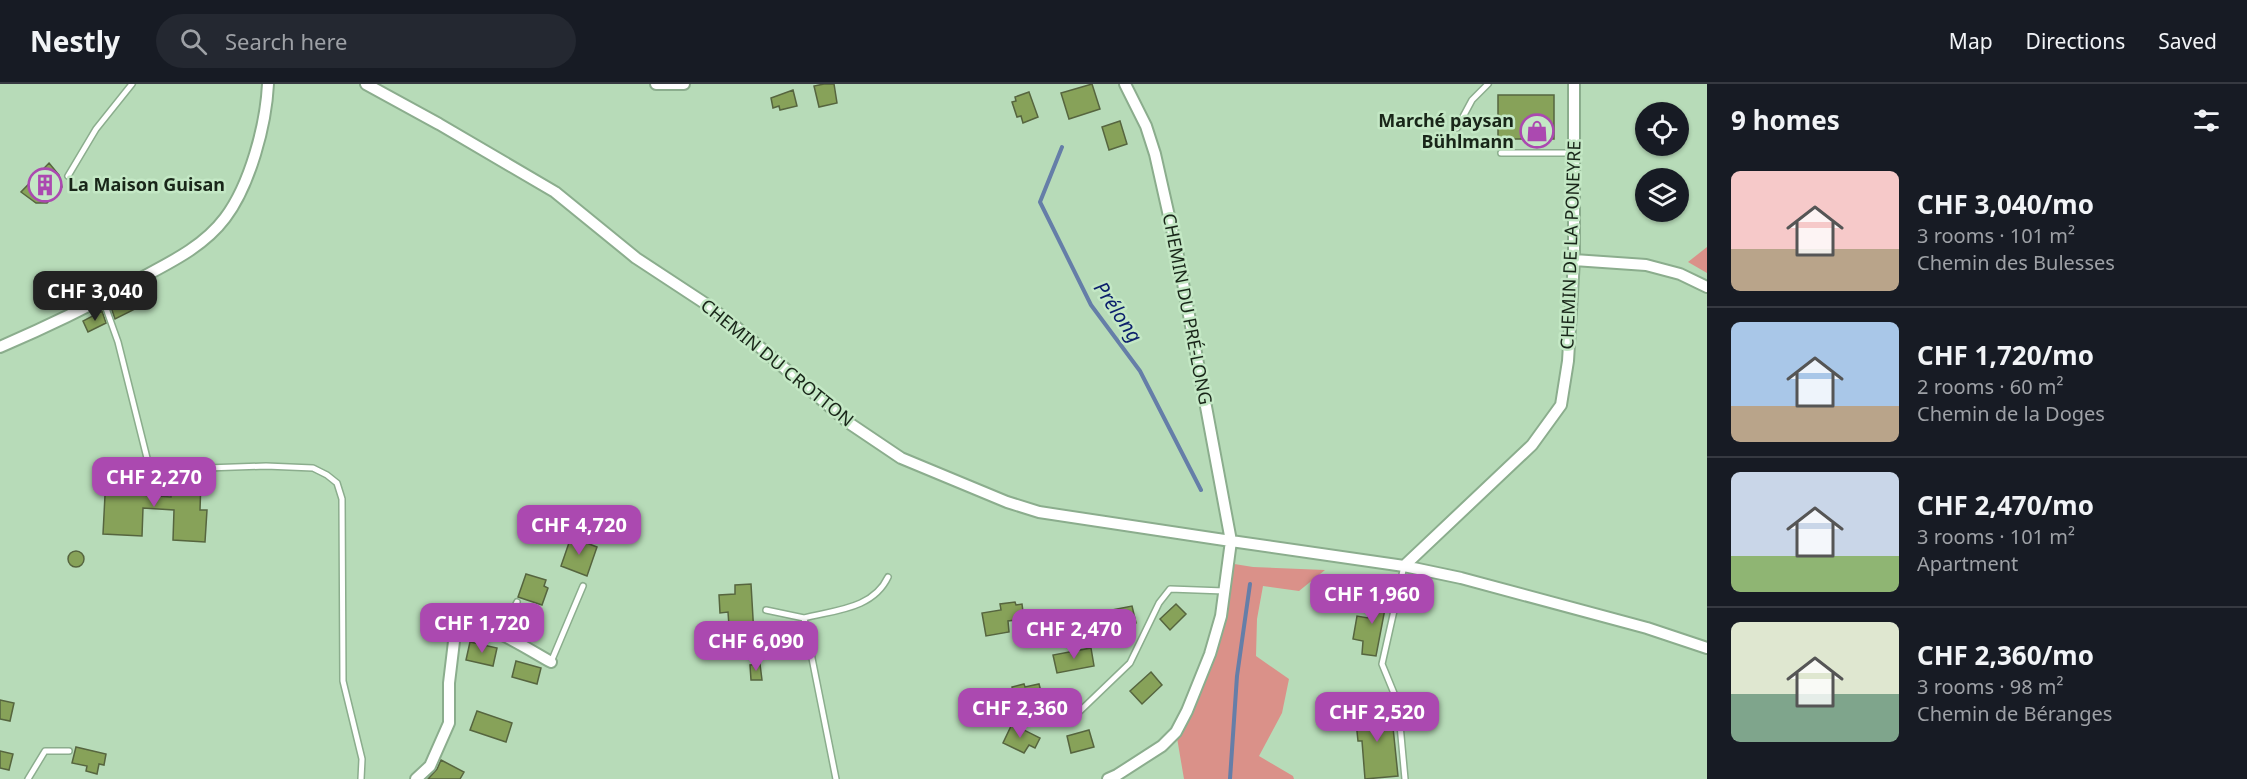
<!DOCTYPE html>
<html lang="en">
<head>
<meta charset="utf-8">
<style>
  :root { --surface:#171b24; --page:#242831; --text:#f1f3f6; --muted:#9ea1a6; --line:#363941; --accent:#ab49b0 }
  body { margin:0; font-family:"Noto Sans",sans-serif; background:var(--page); color:var(--text); height:100vh; display:flex; flex-direction:column; font-size:22px; white-space:nowrap }
  * { box-sizing:border-box; margin:0 }
  p { font-size:20px; color:var(--muted) }
  .icon { flex:none; width:33px; height:33px; fill:none; stroke:currentColor; stroke-width:2; stroke-linecap:round; stroke-linejoin:round }
  .map { position:relative; flex:1; overflow:hidden }
  .sheet { display:flex; flex-direction:column; background:var(--surface); width:540px }
  .sheet>* { flex:none }
  .controls { position:absolute; left:1635px; top:18px; display:grid; gap:12px }
  .controls a { display:grid; place-items:center; width:54px; height:54px; border-radius:50%; background:var(--surface); box-shadow:0 2px 4px #0004; font-size:30px }
  .price { position:absolute; translate:-50% -51px; padding:0 14px; border-radius:12px; background:var(--accent); color:#fff; font-size:20px; line-height:39px; filter:drop-shadow(0 2px 3px #0008) }
  .price::after { content:''; position:absolute; left:50%; top:36px; width:18px; height:14px; margin-left:-9px; background:inherit; clip-path:polygon(0 0,100% 0,50% 100%) }
  .price.selected { background:#222; color:#fff }
  ul { padding:0; list-style:none }
  li { display:flex; align-items:center; gap:18px; height:150px; padding:0 24px }
  li+li { border-top:2px solid var(--line) }
  li span { display:grid; place-items:center; flex:none; width:168px; height:120px; border-radius:9px; color:#555 }
  li>.icon { margin-inline-start:auto }
  span .icon { width:72px; height:72px; fill:#fffc; stroke-width:1 }
  li b { font-size:26px }
  h2 { display:flex; justify-content:space-between; align-items:center; height:72px; padding:0 24px; font-size:26px }
  header { display:flex; align-items:center; gap:36px; box-sizing:border-box; height:84px; padding:0 30px; background:var(--surface); border-bottom:2px solid var(--line) }
  header strong { font-size:28px }
  nav { display:flex; gap:33px; margin-inline-start:auto; font-size:21px }
  .search { width:420px; height:54px; background:var(--page); display:flex; align-items:center; gap:15px; box-sizing:border-box; padding:0 21px; border-radius:33px; color:var(--muted); font-size:22px }
  main { display:flex; flex:1; min-height:0 }
  .map>svg:first-child { display:block }
  .green { fill:#da9189 }
  .lines { fill:none; stroke-linecap:round; stroke-linejoin:round }
  .stream { stroke:#657ea8; stroke-width:4 }
  .building { fill:#87a259; stroke:#56653f; stroke-width:1.5 }
  .lane-casing { stroke:#8bad8d; stroke-width:8 }
  .street-casing { stroke:#8bad8d; stroke-width:14 }
  .lane { stroke:#fff; stroke-width:5 }
  .street { stroke:#fff; stroke-width:10 }
  .labels { text-anchor:middle; stroke-width:5; stroke-linejoin:round; paint-order:stroke }
  .poi-label { font-size:18px; font-weight:bold; fill:#192619; stroke:#c4e8c5; text-anchor:end }
  .street-label { font-size:18px; fill:#192619; stroke:#c4e8c5 }
  .water-label { font-size:20px; font-style:italic; fill:#0c206c; stroke:#c4e8c5 }
</style>
</head>
<body>
<header>
<strong>Nestly</strong>
<div class="search"><svg class="icon" aria-label="search" viewBox="0 0 24 24"><circle cx="10" cy="10" r="6"/><path d="M15 15l6 6"/></svg>Search here</div>
<nav><a>Map</a><a>Directions</a><a>Saved</a></nav>
</header>
<main>
<div class="map">
<svg width="1707" height="695" viewBox="0 0 1707 695">
  <rect width="100%" height="100%" fill="#b7dbb8"/>
  <!-- green -->
  <path class="green" d="M1707,163v26l-19,-11z
    M1228,479l25,4 72,3 -26,21 -36,-5 -6,33 -1,37 33,23 -7,34 -23,43 34,20 1,3h-110l-8,-47 34,-78z"/>
  <g class="lines">
    <!-- stream -->
    <path class="stream" d="M1062,63l-22,55 51,103 49,66 61,119
      M1230,695l7,-103 13,-92"/>
  </g>
  <!-- building -->
  <path class="building" d="M824,0h10l3,19 -18,4 -5,-21z
    M1092,0l8,25 -31,10 -8,-26z
    M793,6l4,16 -17,4 -1,-4 -6,2 -2,-10z
    M1029,8l9,25 -15,6 -2,-7 -4,1 -5,-15 4,-1 -1,-4z
    M1498,11h56v44h-56z
    M1120,37l7,23 -18,6 -7,-23z
    M49,79l10,12 3,12 -15,16h-11l-15,-11z
    M132,213l5,11 -22,11 -4,-12z
    M102,227l4,12 -18,9 -5,-11z
    M106,392l36,2 -1,17 30,2 1,-18 29,1 -1,30h7l-2,32 -32,-2 1,-30 -31,-2 -1,28 -39,-2z
    M571,453l26,10 -10,29 -26,-10z
    M68 475a8 8 0 1 1 16 0a8 8 0 1 1-16 0Z
    M526,490l20,6 -2,6 4,2 -6,17 -24,-8z
    M751,500l4,68 -24,2 -3,-42 -8,1 -1,-18 16,-1v-9z
    M1375,506l13,3 -12,63 -14,-2 1,-13 -10,-2 4,-23 11,2z
    M1015,518l1,3 6,-1 2,15 -16,2 1,11 -23,4 -4,-23 19,-3 -1,-6z
    M1176,520l10,10 -16,16 -10,-11z
    M1132,522l4,17 -36,7 -4,-17z
    M470,558l27,6 -4,18 -27,-6z
    M1091,564l3,18 -37,7 -4,-18z
    M516,577l25,7 -4,16 -25,-7z
    M760,580l2,16h-11l-1,-15z
    M1151,588l11,13 -20,19 -12,-13z
    M1024,600l1,3 14,-3 4,15 -27,6 -4,-18z
    M0,616l14,3 -4,18 -10,-2z
    M1391,624l7,68 -33,3 -3,-38h-4l-3,-29z
    M477,627l35,12 -6,19 -36,-12z
    M1012,640l28,14 -5,10 -6,-3 -5,8 -21,-10z
    M1089,646l5,17 -23,6 -4,-17z
    M76,663l30,7 -2,11 -5,-1 -2,10 -11,-3 1,-5 -15,-3z
    M0,667l13,3 -4,16 -9,-2z
    M441,676l23,12 -4,7h-32l9,-10z"/>
  <g class="lines">
    <defs>
      <path id="lane" d="M1457,44l15,-28 16,-16
        M1501,69h73
        M68,92l28,-47 36,-45
        M103,216l15,42 32,128 116,-4 47,2 14,7 10,8 5,16 1,182 19,78 -1,20
        M1404,482l-22,98 16,39 7,76
        M766,526l38,8
        M501,550l16,-32
        M551,578l32,-76
        M1080,627l50,-48 29,-60 11,-14 54,2
        M28,695l17,-28h24
        M836,695l-32,-161c31,-8 69,-9 84,-41"/>
      <path id="street" d="M366,0l73,40 116,68 81,66 70,46 29,22 114,97 52,35 106,44 32,10 192,29 -53,-285 -23,-102 -9,-28 -21,-42
        M656,0h28
        M1574,176l72,5 34,9 27,13
        M0,263c44,-19 86,-39 128,-62 34,-19 73,-35 97,-67 25,-33 41,-93 43,-134
        M1404,482l128,-121 29,-40 7,-44 6,-101v-176
        M416,695l14,-13 19,-43v-40l6,-50 5,-12c32,4 64,26 91,41
        M1108,695l9,-4 45,-29 14,-14 11,-21 23,-57 11,-38 10,-75 173,25 57,12 186,50 60,20"/>
    </defs>
    <!-- lane casing -->
    <use href="#lane" class="lane-casing"/>
    <!-- street casing -->
    <use href="#street" class="street-casing"/>
    <!-- lane -->
    <use href="#lane" class="lane"/>
    <!-- street -->
    <use href="#street" class="street"/>
  </g>
  <!-- icons -->
  <defs>
    <symbol id="shop-ring" viewBox="-11 -11 22 22"><circle r="9.5" fill="#c4e8c5" stroke="#ab49b0" stroke-width="1.5"/><path d="M-5-2.5h2.3a2.7 3.5 0 0 1 5.4 0H5L5.5 6h-11ZM-1.5-2.5h3a1.5 2.3 0 0 0-3 0Z" fill="#ab49b0"/></symbol>
    <symbol id="building-ring" viewBox="-11 -11 22 22"><circle r="9.5" fill="#c4e8c5" stroke="#ab49b0" stroke-width="1.5"/><path d="M-4-6H4V6H1V3H-1V6H-4ZM-2.5-4.3h1.7v1.8h-1.7ZM.8-4.3h1.7v1.8H.8ZM-2.5-1h1.7V.8h-1.7ZM.8-1h1.7V.8H.8Z" fill="#ab49b0"/></symbol>
  </defs>
  <g fill-rule="evenodd">
    <use href="#shop-ring" x="1518" y="28" width="38" height="38"/>
    <use href="#building-ring" x="26" y="82" width="38" height="38"/>
  </g>
  <g class="labels">
    <!-- poi labels -->
    <g class="poi-label">
      <text x="1514" y="43">Marché paysan<tspan x="1514" dy="21">Bühlmann</tspan></text>
      <text x="68" y="107" text-anchor="start">La Maison Guisan</text>
    </g>
    <!-- street labels -->
    <g class="street-label">
      <text transform="translate(1571 161) rotate(-88)" y="6">CHEMIN DE LA PONEYRE</text>
      <text transform="translate(1187 225) rotate(79)" y="6">CHEMIN DU PRÉ-LONG</text>
      <text transform="translate(777 279) rotate(39)" y="6">CHEMIN DU CROTTON</text>
    </g>
    <!-- water labels -->
    <g class="water-label">
      <text transform="translate(1118 228) rotate(56)" y="7">Prélong</text>
    </g>
  </g>
</svg>
<div class="controls">
<a><svg class="icon" aria-label="locate" viewBox="0 0 24 24"><circle cx="12" cy="12" r="6"/><path d="M12 2v4M12 18v4M2 12h4M18 12h4"/></svg></a>
<a><svg class="icon" aria-label="layers" viewBox="0 0 24 24"><path d="M12 4l9 5-9 5-9-5zM3 14l9 5 9-5"/></svg></a>
</div>
<b class="price selected" style="left:95px;top:238px">CHF 3,040</b>
<b class="price" style="left:154px;top:424px">CHF 2,270</b>
<b class="price" style="left:579px;top:472px">CHF 4,720</b>
<b class="price" style="left:1372px;top:541px">CHF 1,960</b>
<b class="price" style="left:482px;top:570px">CHF 1,720</b>
<b class="price" style="left:1074px;top:576px">CHF 2,470</b>
<b class="price" style="left:756px;top:588px">CHF 6,090</b>
<b class="price" style="left:1020px;top:655px">CHF 2,360</b>
<b class="price" style="left:1377px;top:659px">CHF 2,520</b>
</div>
<section class="sheet">
<h2>9 homes<svg class="icon" aria-label="filters" viewBox="0 0 24 24"><path d="M4 7h16M4 17h16"/><circle cx="9" cy="7" r="2"/><circle cx="15" cy="17" r="2"/></svg></h2>
<ul>
<li><span style="background:linear-gradient(#f6c9c9 65%,#b9a48a 0)"><svg class="icon" aria-label="home" viewBox="0 0 24 24"><path d="M3 11l9-7 9 7M6 9v11h12V9"/></svg></span><div><b>CHF 3,040/mo</b><p>3 rooms · 101 m²</p><p>Chemin des Bulesses</p></div></li>
<li><span style="background:linear-gradient(#a9c7e8 70%,#b9a48a 0)"><svg class="icon" aria-label="home" viewBox="0 0 24 24"><path d="M3 11l9-7 9 7M6 9v11h12V9"/></svg></span><div><b>CHF 1,720/mo</b><p>2 rooms · 60 m²</p><p>Chemin de la Doges</p></div></li>
<li><span style="background:linear-gradient(#c9d6e8 70%,#8fb573 0)"><svg class="icon" aria-label="home" viewBox="0 0 24 24"><path d="M3 11l9-7 9 7M6 9v11h12V9"/></svg></span><div><b>CHF 2,470/mo</b><p>3 rooms · 101 m²</p><p>Apartment</p></div></li>
<li><span style="background:linear-gradient(#dfe7d0 60%,#7fa58c 0)"><svg class="icon" aria-label="home" viewBox="0 0 24 24"><path d="M3 11l9-7 9 7M6 9v11h12V9"/></svg></span><div><b>CHF 2,360/mo</b><p>3 rooms · 98 m²</p><p>Chemin de Béranges</p></div></li>
</ul>
</section>
</main>
</body>
</html>
